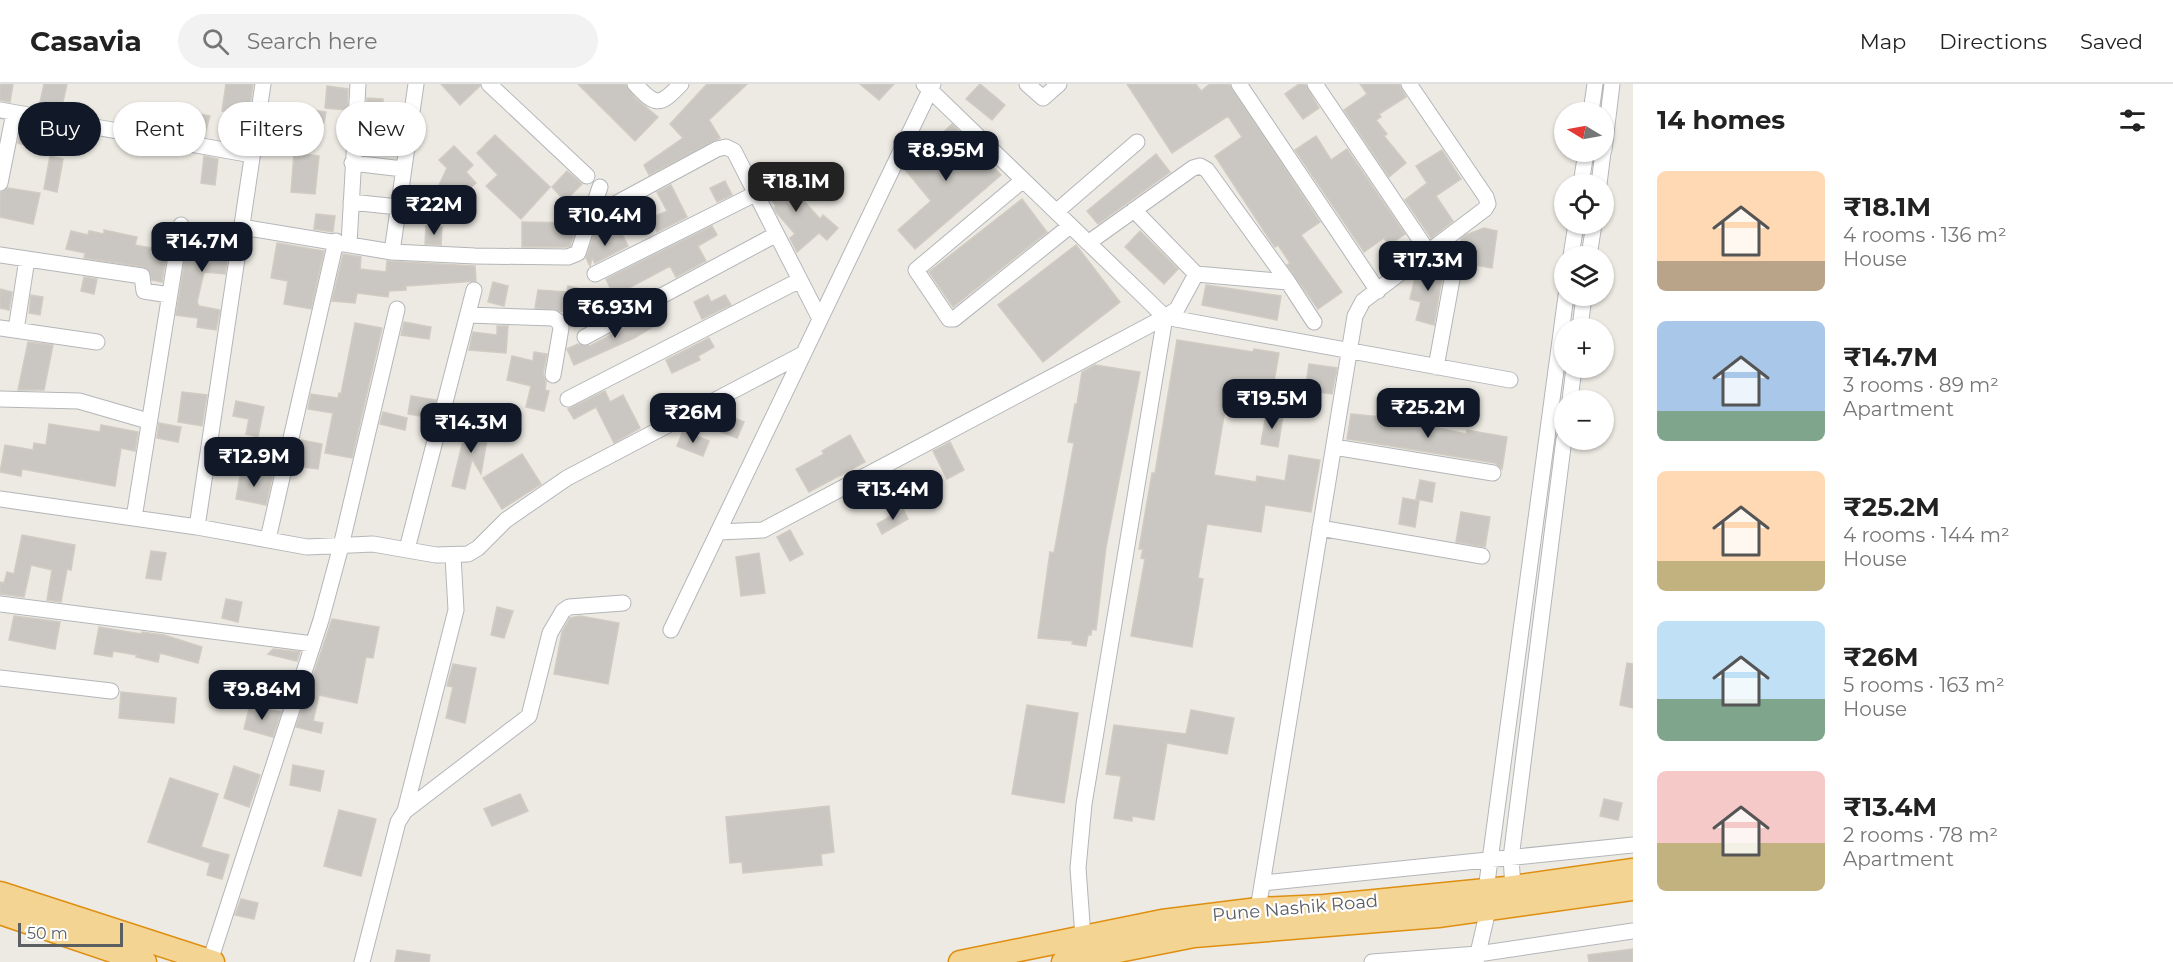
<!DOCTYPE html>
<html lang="en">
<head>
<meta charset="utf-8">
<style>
  :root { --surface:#fff; --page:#f2f2f2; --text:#222; --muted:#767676; --line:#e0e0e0; --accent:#111827 }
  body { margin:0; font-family:Montserrat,sans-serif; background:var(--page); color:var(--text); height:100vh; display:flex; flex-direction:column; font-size:22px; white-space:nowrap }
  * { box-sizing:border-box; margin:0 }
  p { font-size:20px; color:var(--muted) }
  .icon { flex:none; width:33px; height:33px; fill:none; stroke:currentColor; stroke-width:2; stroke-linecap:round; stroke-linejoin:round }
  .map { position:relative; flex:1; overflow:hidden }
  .sheet { display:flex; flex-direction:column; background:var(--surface); width:540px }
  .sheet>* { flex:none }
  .banner { position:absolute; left:18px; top:18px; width:570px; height:54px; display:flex; gap:12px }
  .needle { width:39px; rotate:280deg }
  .buttons { position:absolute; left:1554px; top:18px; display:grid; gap:12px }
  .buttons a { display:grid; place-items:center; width:60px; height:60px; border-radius:50%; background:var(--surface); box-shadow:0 2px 4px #0004; font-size:30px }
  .scale { position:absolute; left:18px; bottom:15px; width:105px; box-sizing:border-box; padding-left:6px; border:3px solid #5b5f62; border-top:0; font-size:16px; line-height:21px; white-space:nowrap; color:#5b5f62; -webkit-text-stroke:4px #fff; paint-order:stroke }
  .price { position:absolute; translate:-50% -51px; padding:0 14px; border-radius:12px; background:var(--accent); color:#fff; font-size:20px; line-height:39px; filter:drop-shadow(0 2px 3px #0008) }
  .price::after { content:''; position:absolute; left:50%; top:36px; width:18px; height:14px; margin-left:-9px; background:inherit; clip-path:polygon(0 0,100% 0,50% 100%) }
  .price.on { background:#222; color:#fff }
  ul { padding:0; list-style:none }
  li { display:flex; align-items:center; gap:18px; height:150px; padding:0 24px }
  li span { display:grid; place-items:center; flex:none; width:168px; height:120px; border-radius:9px; color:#555 }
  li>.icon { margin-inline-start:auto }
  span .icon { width:72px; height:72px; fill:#fffc; stroke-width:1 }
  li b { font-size:26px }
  h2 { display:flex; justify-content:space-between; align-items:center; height:72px; padding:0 24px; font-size:26px }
  .tag { padding:0 21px; border-radius:27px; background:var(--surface); box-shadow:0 2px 4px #0004; font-size:21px; line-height:54px }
  .tag.on { background:var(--accent); color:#fff }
  header { display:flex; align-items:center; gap:36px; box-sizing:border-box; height:84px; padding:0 30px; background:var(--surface); border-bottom:2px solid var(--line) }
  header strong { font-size:28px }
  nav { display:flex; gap:33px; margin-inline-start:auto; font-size:21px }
  .search { width:420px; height:54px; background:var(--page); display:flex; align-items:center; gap:15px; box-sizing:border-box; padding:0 21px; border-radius:33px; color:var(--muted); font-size:22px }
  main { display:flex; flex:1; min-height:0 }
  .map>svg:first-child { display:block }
  .building { fill:#cac7c2; stroke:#d1cbc2; stroke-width:1.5 }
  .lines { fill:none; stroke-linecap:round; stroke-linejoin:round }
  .minor-casing { stroke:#b3b6b9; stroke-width:17 }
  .highway-casing { stroke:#de8f11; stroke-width:25 }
  .minor { stroke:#fff; stroke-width:15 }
  .highway { stroke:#f4d492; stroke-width:22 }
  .labels { text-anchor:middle; stroke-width:4.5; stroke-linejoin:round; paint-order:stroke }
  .street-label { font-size:18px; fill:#5b5f62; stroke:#fff }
</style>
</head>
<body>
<header>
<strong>Casavia</strong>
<div class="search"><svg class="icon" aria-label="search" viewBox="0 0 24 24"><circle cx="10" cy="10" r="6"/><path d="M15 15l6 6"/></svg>Search here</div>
<nav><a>Map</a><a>Directions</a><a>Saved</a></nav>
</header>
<main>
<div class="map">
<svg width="1633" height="878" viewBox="0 0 1633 878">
  <rect width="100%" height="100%" fill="#edeae3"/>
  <!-- building -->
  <path class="building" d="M0,0h13l-3,18 -10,-2z
    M44,0h23l-6,27 -22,-4z
    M226,0h27l-4,30 -27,-3z
    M441,0h39v2l-20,19z
    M578,0h47l10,14 23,19 -23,24z
    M707,0h40l-38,36 11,18 -71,37 -5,-10 39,-27 -13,-14z
    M860,0h34l-15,16z
    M980,0l25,21 -13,15 -26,-21z
    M1127,0h69l5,7 9,-7h19l91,138 -19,13 41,57 -24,17 -31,-44 3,-2 -12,-18 -3,2 -7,-10 -53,-81 27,-19 -14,-21 -56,37z
    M1299,0h6l14,24 -16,11 -18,-25z
    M1360,0h39l7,13 -27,17 2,3 -5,3 11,14 -3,2 22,27 -17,14 -45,-67 23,-16z
    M327,2l21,3 -1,21 -22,-2z
    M367,14l16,1v26l17,1 -2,12 -33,-1z
    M291,22l35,6 -2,11 -35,-6z
    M182,26l28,6 -6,21 -31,-6z
    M267,39l30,4 -3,20 -30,-5z
    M22,40l35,6 -4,23 -35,-10z
    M952,40l49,51 -86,74 -17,-19 33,-29 -27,-33 3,-8 17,-14 3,2z
    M495,51l55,52 -29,32 -35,-33 12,-11 -21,-22z
    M1316,52l15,24 16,-11 58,85 -16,11 -5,-7 -20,14 -69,-102z
    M454,62l19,19 -7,7 10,11 -29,27 -13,-14 13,-28 -8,-8z
    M1442,66l19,29 -25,17 17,25 -22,17 -26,-38 22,-17 -11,-17z
    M294,69l25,3 -4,38 -24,-2z
    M1156,70l14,18 -72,52 -11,-13z
    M50,72l13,3 -6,33 -13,-3z
    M204,72l14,3 -3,26 -14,-2z
    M769,84l22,24 3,-2 26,29 3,-4 15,13 -11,12 -8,-7 -22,19 -7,-14 5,-4 -19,-22 -2,-4 2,-2 -11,-15 3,-2 -9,-11z
    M567,87l15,13 -17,17 -13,-14z
    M725,97l7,14 -15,7 -7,-14z
    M671,101l16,32 -30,15 -6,-14 16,-7 -10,-19z
    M411,102l18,2 -2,19 -18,-3z
    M8,104l32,5 -7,31 -33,-7v-24z
    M1022,115l25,33 -94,75 -24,-35z
    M316,130l19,2 -2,16 -19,-3z
    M522,138l53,1v8l-5,15 -4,1h-44z
    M426,142l16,1 -1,18 -16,-1z
    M712,142l5,9 -19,11 8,15 -30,16 -6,-11 -56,30 -8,-17z
    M597,143l7,13 17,-8 7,14 -33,17 -3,-5 -2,8 -4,-8z
    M190,144l41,4 -6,42 -21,-2 -7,30 2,4 21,4 -4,20 -19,-3 1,-9 -22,-3z
    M1484,144l13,3 -5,37 -29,-5 -3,-16 1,-8 5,-4z
    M104,146l33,7 -2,8 32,6 -5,31 -10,-2 -3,-10 -5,-3 -60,-9 1,-5 -19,-4 5,-18 17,4 1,-4 15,3z
    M1140,147l38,38 -14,15 -39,-37z
    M277,159l47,8 -13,58 -27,-5 4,-23 -17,-3z
    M1076,161l44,57 -77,60 -45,-57z
    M343,170l18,3 -1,12 26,3 1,-11 88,5 1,15 -70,5v4l-17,1 -1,6 -31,-4 -2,10 -23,-2z
    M1430,179l14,2 -10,60 -18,-5 5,-18 -11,-3 6,-25 6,-5 5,1z
    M84,193l13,2 -3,15 -13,-3z
    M493,198l15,4 -4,20 -16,-4z
    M1206,201l75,11 -4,24 -75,-15z
    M568,202l19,4 -4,24 -48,-6 3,-18 29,2z
    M0,205l12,3 -3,18 -9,-2z
    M31,211l12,2 -3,18 -11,-2z
    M708,211l3,7 14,-7 6,10 -29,14 -8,-17z
    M657,226l6,11 -29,17 -60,27 -7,-16 11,-5 12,2z
    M404,238l27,5 -2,12 -28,-4z
    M355,239l27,5 -30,130 -27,-5 8,-40 -25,-4 3,-15 27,4 1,-5 2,1z
    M497,242h11l-2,27 -37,-3 4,-18 24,3z
    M709,254l5,9 -16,9 2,4 -28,13 -6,-13z
    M1177,256l76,12 1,-3 25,4 -6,34 -43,-7 -16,95 42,7 1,-6 28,5 4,-26 31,5 -9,52 -46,-7 -4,27 -54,-8 -9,54 5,1 -11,68 -61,-11 14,-77 -4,-1 2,-9h-4l13,-76h3z
    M28,258l25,3 -9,45h-26z
    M534,268l13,2 -4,20 3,8 -1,8 4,1 -5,20 -18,-4 5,-21 -24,-6 5,-24 21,5z
    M1309,280l28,4 -5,26 -27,-4z
    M1095,281l45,7 -34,175 -10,83 -4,-1 -1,6h-3l-2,11 -14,-2 1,-3 -35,-3 12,-86 4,1 20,-110 -6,-1 7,-38h2l5,-32z
    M605,307l5,11 13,-7 17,33 -26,15 -18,-36 -22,12 -6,-10z
    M182,308l25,3 -5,31 -24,-4z
    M411,312l25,4 -5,18 -23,-4z
    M236,317l28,6 -6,30 -12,-3 3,-15 -16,-3z
    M383,328l24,6 -2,12 -25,-6z
    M722,329l22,9 -7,16 -21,-8z
    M1266,330l17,2 -5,31 -17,-3z
    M1351,330l41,4 74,16 1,-4 40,7 -5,32 -7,-6 -148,-24z
    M159,339l22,4 -3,15 -21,-4z
    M49,340l51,8 1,-7 37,7 -3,19 -14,-3 -6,38 -93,-17 -1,7 -21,-4 5,-27 28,5 1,-7 12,2z
    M467,340l22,4 -8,46 -9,-15 -7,30 -13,-3z
    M683,347l26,10 -6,15 -26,-10z
    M850,351l15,27 -56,30 -13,-23 28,-15 -2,-3z
    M301,356l21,4 -4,25 -23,-3z
    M950,358l14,28 -17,9 -14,-28z
    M522,370l19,30 -39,25 -19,-31z
    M241,387l31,6 -6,28 -30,-6z
    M1420,396l15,3 -3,19 -16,-3z
    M1403,414l16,3 -4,26 -16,-3z
    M903,425l5,10 -26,15 -5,-10z
    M1461,428l29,5 -5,30 -29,-5z
    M790,446l13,24 -13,7 -13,-24z
    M22,451l53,10 -4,25 -4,-1 -6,33 -14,-2 5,-30 -21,-5 -7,32 -24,-3v-12l4,1 3,-11 7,2z
    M151,467l15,2 -5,27 -15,-2z
    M759,469l6,40 -24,3 -5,-39z
    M226,515l16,3 -4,20 -16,-4z
    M497,523l16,4 -9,27 -13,-3z
    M14,532l46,6 -5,27 -46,-9z
    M580,532l39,7 -11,61 -54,-10 8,-42 8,-14z
    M332,535l47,8 -6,31 -7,-1 -9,46 -38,-8 -6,26 10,2 -2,10 -25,-6z
    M99,543l42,7 1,-2 22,3 38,12 -4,16 -38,-10 -2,9 -22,-5 1,-2 -24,-4 -1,6 -18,-3z
    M273,565l27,3 -3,9 -29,-7z
    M1627,579l6,1v44l-13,-3z
    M453,580l23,4 -11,55 -19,-5 7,-31 -6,-1z
    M121,608l55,6 -2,25 -55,-5z
    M250,621l31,7 -8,25 -29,-8z
    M1027,621l51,8 -14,90 -52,-9z
    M1191,626l43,8 -7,36 -60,-11 -13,77 -22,-4v5l-18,-3 7,-42 -15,-2 8,-49 72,9z
    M293,681l31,6 -4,20 -30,-6z
    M234,682l26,9 -11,32 -25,-9z
    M170,694l48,16 -17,53 28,8 -7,24 -15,-4 3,-12 -62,-21z
    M520,710l8,17 -36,15 -8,-17z
    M1604,715l18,4 -4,17 -18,-4z
    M829,722l5,46 -13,2 1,11 -79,8 -1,-11 -12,1 -4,-46z
    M339,726l37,9 -15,57 -37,-10z
    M241,815l17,4 -4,16 -19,-4z
    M1633,865v13h-44l-1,-7z
    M397,866l33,5 -1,7h-34z"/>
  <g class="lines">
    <defs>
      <path id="minor" d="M263,0l-66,443 110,20 66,-3 63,11 32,-1 10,-6 28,-28 61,-42 236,-124
        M489,0l98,92
        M635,0c21,23 25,22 46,0
        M924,0l241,233 -81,487 -6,64 5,69
        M1027,0l16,14 16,-14
        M1239,0l139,207
        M1315,0l114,169
        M0,26l252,45
        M1591,28l4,-28
        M1604,66l8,-66
        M352,79l51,6
        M1023,96l-107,90 33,49h5l116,-93
        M0,99l14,-70
        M1581,100l5,-32
        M1599,100l4,-32
        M351,118l47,5
        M1134,126l62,64
        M1056,128l81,-70
        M589,134l128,-69 9,-2 8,4 86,168
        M242,143l150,25 83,4 93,1 10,-4 22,-66
        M1088,159l105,-75 7,-2 7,4 81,112 26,40
        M349,160l9,-160
        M392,168l24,-168
        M0,171l142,21 2,15 25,4
        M1571,172l5,-32
        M1589,172l5,-32
        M595,190l160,-80
        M468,231l85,3 6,4 2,6 -8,47
        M1165,233l345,63
        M0,244l97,14
        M1580,244l4,-32
        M16,246l11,-71
        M585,253l190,-102
        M1436,283l17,-93 1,-16 -8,-18
        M0,315l79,2 69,20
        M568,315l232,-119
        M1570,316l4,-32
        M1334,363l159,26
        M0,415l197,28
        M134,434l47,-293
        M1320,444l162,28
        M719,448l44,-2 402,-213 12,-8 19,-35 92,8
        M268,455l68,-298
        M407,465l67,-259
        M0,520l313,40
        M671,546l262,-546
        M0,594l111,13
        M405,727l51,-201 -3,-54
        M1262,799l371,-38
        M1513,803l-2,-29 53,-419
        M1486,806l80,-594
        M1258,825l97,-593 8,-15 122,-92 3,-5 -2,-7 -77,-113
        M210,877l111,-341 20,-74 56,-237
        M362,878l36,-140 7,-11 124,-95 21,-83 13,-22 6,-4 54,-4
        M1372,878l106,-8 155,-23
        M1476,878l12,-52"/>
      <path id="highway" d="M0,809l213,69
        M0,829l145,49
        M960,878l202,-41 96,-12 66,-3 182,-18 127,-18
        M1063,878l131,-26 244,-20 195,-27"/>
    </defs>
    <!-- minor casing -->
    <use href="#minor" class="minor-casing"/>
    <!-- highway casing -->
    <use href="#highway" class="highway-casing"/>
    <!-- minor -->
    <use href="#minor" class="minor"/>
    <!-- highway -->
    <use href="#highway" class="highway"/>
  </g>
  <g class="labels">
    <!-- street labels -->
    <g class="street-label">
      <text transform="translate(1295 824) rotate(-5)" y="6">Pune Nashik Road</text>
    </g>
  </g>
</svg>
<div class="buttons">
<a><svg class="needle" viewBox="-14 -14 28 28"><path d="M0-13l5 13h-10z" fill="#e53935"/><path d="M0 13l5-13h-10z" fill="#767676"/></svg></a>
<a><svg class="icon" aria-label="locate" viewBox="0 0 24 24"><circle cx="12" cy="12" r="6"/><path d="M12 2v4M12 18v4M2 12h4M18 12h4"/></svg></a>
<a><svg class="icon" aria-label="layers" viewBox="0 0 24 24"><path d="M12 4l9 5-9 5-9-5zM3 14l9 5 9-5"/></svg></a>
<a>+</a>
<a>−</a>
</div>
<div class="scale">50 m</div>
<b class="price" style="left:946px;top:98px">₹8.95M</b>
<b class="price on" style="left:796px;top:129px">₹18.1M</b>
<b class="price" style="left:434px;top:152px">₹22M</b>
<b class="price" style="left:605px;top:163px">₹10.4M</b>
<b class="price" style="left:202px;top:189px">₹14.7M</b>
<b class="price" style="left:1428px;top:208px">₹17.3M</b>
<b class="price" style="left:615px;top:255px">₹6.93M</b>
<b class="price" style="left:1272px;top:346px">₹19.5M</b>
<b class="price" style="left:1428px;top:355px">₹25.2M</b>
<b class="price" style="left:693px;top:360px">₹26M</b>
<b class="price" style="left:471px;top:370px">₹14.3M</b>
<b class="price" style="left:254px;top:404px">₹12.9M</b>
<b class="price" style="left:893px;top:437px">₹13.4M</b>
<b class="price" style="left:262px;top:637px">₹9.84M</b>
<div class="banner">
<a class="tag on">Buy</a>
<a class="tag">Rent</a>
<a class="tag">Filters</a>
<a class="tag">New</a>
</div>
</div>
<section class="sheet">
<h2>14 homes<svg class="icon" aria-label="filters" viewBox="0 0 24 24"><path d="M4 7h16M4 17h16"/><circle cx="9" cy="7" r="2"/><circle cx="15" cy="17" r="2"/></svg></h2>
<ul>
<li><span style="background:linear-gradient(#ffd9b3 75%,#b9a48a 0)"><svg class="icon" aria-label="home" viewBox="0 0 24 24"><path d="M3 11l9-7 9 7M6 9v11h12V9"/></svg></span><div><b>₹18.1M</b><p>4 rooms · 136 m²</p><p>House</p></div></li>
<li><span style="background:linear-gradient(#a9c7e8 75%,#7fa58c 0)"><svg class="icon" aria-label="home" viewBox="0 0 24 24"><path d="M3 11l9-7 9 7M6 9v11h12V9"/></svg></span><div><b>₹14.7M</b><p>3 rooms · 89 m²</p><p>Apartment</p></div></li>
<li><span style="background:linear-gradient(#ffd9b3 75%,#c2b280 0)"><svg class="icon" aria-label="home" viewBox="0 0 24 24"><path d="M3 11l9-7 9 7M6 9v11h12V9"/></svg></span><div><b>₹25.2M</b><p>4 rooms · 144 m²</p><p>House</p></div></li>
<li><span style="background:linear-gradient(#bfe0f5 65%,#7fa58c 0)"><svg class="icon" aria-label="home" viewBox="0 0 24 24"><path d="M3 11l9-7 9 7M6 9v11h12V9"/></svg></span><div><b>₹26M</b><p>5 rooms · 163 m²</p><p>House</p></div></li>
<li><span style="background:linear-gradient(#f6c9c9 60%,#c2b280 0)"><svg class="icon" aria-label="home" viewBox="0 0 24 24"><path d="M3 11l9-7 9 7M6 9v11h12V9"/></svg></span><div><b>₹13.4M</b><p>2 rooms · 78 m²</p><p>Apartment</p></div></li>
</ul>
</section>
</main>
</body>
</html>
